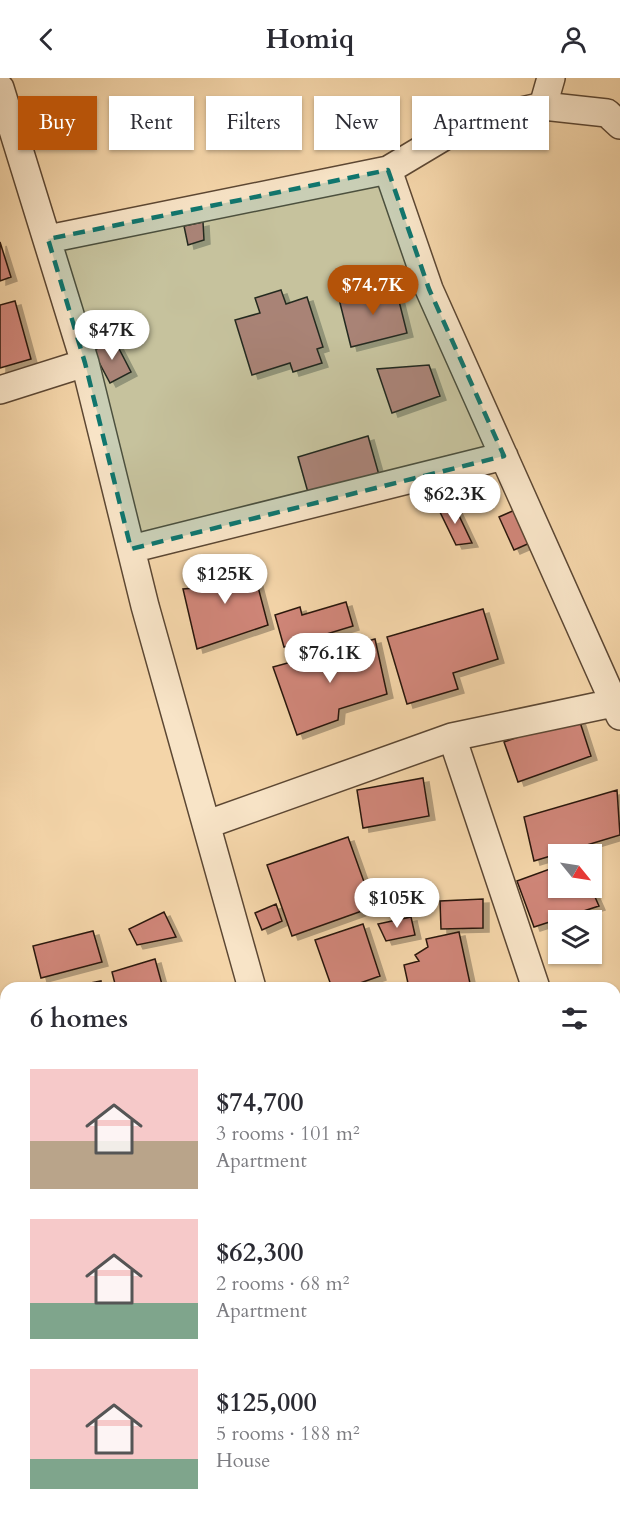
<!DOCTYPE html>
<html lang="en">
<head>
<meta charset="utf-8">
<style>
  :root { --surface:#fff; --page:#f2f2f3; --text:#2b2b33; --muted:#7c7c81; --accent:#b45309 }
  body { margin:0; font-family:Cardo,serif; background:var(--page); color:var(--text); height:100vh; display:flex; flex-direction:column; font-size:22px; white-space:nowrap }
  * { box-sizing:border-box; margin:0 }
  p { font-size:20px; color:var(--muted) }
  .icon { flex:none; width:33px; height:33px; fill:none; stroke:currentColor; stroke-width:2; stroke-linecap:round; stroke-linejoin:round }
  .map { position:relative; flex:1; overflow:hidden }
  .sheet { position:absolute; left:0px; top:904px; width:621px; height:536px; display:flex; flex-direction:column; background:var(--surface); border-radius:18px 18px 0 0; box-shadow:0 2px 4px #0004 }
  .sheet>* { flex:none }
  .top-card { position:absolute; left:18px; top:18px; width:585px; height:54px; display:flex; gap:12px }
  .needle { width:39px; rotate:120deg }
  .controls { position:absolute; left:548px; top:766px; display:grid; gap:12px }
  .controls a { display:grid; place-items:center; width:54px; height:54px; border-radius:0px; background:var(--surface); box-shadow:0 2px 4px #0004; font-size:30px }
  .price { position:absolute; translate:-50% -51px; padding:0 14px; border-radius:21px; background:#fff; color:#222; font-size:20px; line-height:39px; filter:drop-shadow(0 2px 3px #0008) }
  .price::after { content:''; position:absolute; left:50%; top:36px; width:18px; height:14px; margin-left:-9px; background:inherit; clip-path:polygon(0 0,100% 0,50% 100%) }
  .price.active { background:var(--accent); color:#fff }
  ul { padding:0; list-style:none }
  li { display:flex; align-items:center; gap:18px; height:150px; padding:0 30px }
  li span { display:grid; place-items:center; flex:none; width:168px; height:120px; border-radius:0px; color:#555 }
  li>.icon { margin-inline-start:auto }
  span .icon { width:72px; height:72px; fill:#fffc; stroke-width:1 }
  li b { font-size:26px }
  h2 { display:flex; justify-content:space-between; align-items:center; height:72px; padding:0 30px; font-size:26px }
  .tag { padding:0 21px; border-radius:0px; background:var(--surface); box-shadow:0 2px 4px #0004; font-size:21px; line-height:54px }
  .tag.active { background:var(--accent); color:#fff }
  header { display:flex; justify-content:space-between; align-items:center; height:78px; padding:0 30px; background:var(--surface); font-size:27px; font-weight:600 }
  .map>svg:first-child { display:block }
  .building { fill:#d08679; stroke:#2a180c; stroke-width:1.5; filter:url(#shadow) }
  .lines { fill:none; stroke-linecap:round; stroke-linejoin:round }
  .minor-casing { stroke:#5c4733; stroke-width:30 }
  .minor { stroke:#f8e4c7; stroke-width:27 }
  .marked { fill:#0f766e; fill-opacity:0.2; stroke:#0f766e; stroke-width:4.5; stroke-dasharray:12 8; stroke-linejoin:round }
</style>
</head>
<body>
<header><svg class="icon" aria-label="back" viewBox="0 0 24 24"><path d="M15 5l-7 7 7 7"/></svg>Homiq<svg class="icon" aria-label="person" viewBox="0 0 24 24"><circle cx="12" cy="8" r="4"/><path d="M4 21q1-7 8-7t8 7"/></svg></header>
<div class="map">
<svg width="620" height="1439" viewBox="0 0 620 1439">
  <defs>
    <filter id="shadow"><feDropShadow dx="6" dy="4" stdDeviation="0" flood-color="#0004"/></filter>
  </defs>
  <rect width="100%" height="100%" fill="#f4d5a9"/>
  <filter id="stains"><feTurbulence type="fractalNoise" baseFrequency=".00333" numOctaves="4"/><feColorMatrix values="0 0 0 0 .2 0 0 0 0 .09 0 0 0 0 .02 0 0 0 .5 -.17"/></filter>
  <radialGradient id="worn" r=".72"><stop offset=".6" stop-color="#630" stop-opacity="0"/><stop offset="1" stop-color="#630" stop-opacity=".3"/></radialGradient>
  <!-- building -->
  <path class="building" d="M203,144l1,18 -16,5 -4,-19z
    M0,164l11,35 -11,4z
    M395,207l12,48 -56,14 -12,-48z
    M281,212l5,14 21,-7 16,50 -6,2 5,14 -29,9 -3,-9 -38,12 -17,-55 25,-7 -5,-15z
    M15,223l16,58 -31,9v-63z
    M114,261l17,33 -21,11 -17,-32z
    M429,287l11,31 -48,17 -15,-44z
    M368,358l11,39 -70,21 -11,-39z
    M453,425l19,40 -16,2 -17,-35z
    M517,431l15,33 -18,8 -15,-33z
    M252,486l16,61 -71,24 -14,-60 12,-1 3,-12z
    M346,524l7,24 -69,21 -9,-32 25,-8 2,8z
    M483,531l15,50 -45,14 5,16 -51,15 -20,-67z
    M375,561l12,55 -48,15 -1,11 -41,15 -24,-68z
    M578,638l13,40 -73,26 -14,-40z
    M423,700l6,38 -66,12 -6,-38z
    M617,712l3,45 -86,26 -10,-44z
    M348,759l25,70 -81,29 -25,-71z
    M558,788v22h33l8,18 -65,21 -17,-46z
    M483,821v29l-42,1 -1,-28z
    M276,826l6,17 -20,9 -7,-17z
    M164,834l12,25 -39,8 -8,-16z
    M411,839l4,18 -29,6 -8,-17z
    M363,846l17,52 -34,12h-14l-17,-48z
    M93,853l9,31 -61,16 -8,-32z
    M459,854l12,56h-62l-5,-23 15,-4 -4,-6 13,-8 -2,-8z
    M155,881l8,29h-47l-4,-16z
    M101,903l1,7h-37z"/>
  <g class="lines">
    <defs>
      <path id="minor" d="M0,10l85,275 60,243 107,382
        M543,28l8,-28
        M388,92l77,-46 78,-18 64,7 13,12
        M48,161l340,-69 41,119 191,427
        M0,312l85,-27
        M131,471l373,-93
        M452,659l84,251
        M208,746l244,-87 161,-34
        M0,973l6,23
        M615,1031l5,-1
        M0,1222l6,-3
        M615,1351l5,-1
        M225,1439l18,-5"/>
    </defs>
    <!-- minor casing -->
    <use href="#minor" class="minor-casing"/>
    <!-- minor -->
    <use href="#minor" class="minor"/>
  </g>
  <!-- marked area -->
  <path class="marked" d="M388,92l41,119 75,167 -373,93 -46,-186 -37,-124z"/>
  <rect width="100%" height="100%" filter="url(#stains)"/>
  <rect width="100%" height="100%" fill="url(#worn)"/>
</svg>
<div class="controls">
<a><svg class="needle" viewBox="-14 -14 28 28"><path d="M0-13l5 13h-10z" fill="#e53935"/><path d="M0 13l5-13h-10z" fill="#7c7c81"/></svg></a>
<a><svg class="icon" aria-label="layers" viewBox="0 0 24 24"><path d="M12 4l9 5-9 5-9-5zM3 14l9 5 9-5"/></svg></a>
</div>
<b class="price active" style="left:373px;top:238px">$74.7K</b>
<b class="price" style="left:112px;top:283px">$47K</b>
<b class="price" style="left:455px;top:447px">$62.3K</b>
<b class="price" style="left:225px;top:527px">$125K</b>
<b class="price" style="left:330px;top:606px">$76.1K</b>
<b class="price" style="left:397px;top:851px">$105K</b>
<div class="top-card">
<a class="tag active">Buy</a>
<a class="tag">Rent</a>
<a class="tag">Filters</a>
<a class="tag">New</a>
<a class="tag">Apartment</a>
</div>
<section class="sheet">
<h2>6 homes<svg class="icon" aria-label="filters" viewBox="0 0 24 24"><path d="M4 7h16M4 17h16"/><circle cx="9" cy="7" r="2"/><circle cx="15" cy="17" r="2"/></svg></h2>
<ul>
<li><span style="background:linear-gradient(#f6c9c9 60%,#b9a48a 0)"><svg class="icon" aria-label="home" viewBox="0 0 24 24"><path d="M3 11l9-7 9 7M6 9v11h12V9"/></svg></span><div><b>$74,700</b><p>3 rooms · 101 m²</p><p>Apartment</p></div></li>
<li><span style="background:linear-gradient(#f6c9c9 70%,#7fa58c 0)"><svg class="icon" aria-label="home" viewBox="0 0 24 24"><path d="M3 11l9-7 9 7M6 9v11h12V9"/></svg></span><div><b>$62,300</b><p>2 rooms · 68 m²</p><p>Apartment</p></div></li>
<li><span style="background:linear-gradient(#f6c9c9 75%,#7fa58c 0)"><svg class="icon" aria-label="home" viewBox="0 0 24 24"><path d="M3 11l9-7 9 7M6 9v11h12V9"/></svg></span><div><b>$125,000</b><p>5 rooms · 188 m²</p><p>House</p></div></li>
</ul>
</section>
</div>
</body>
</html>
